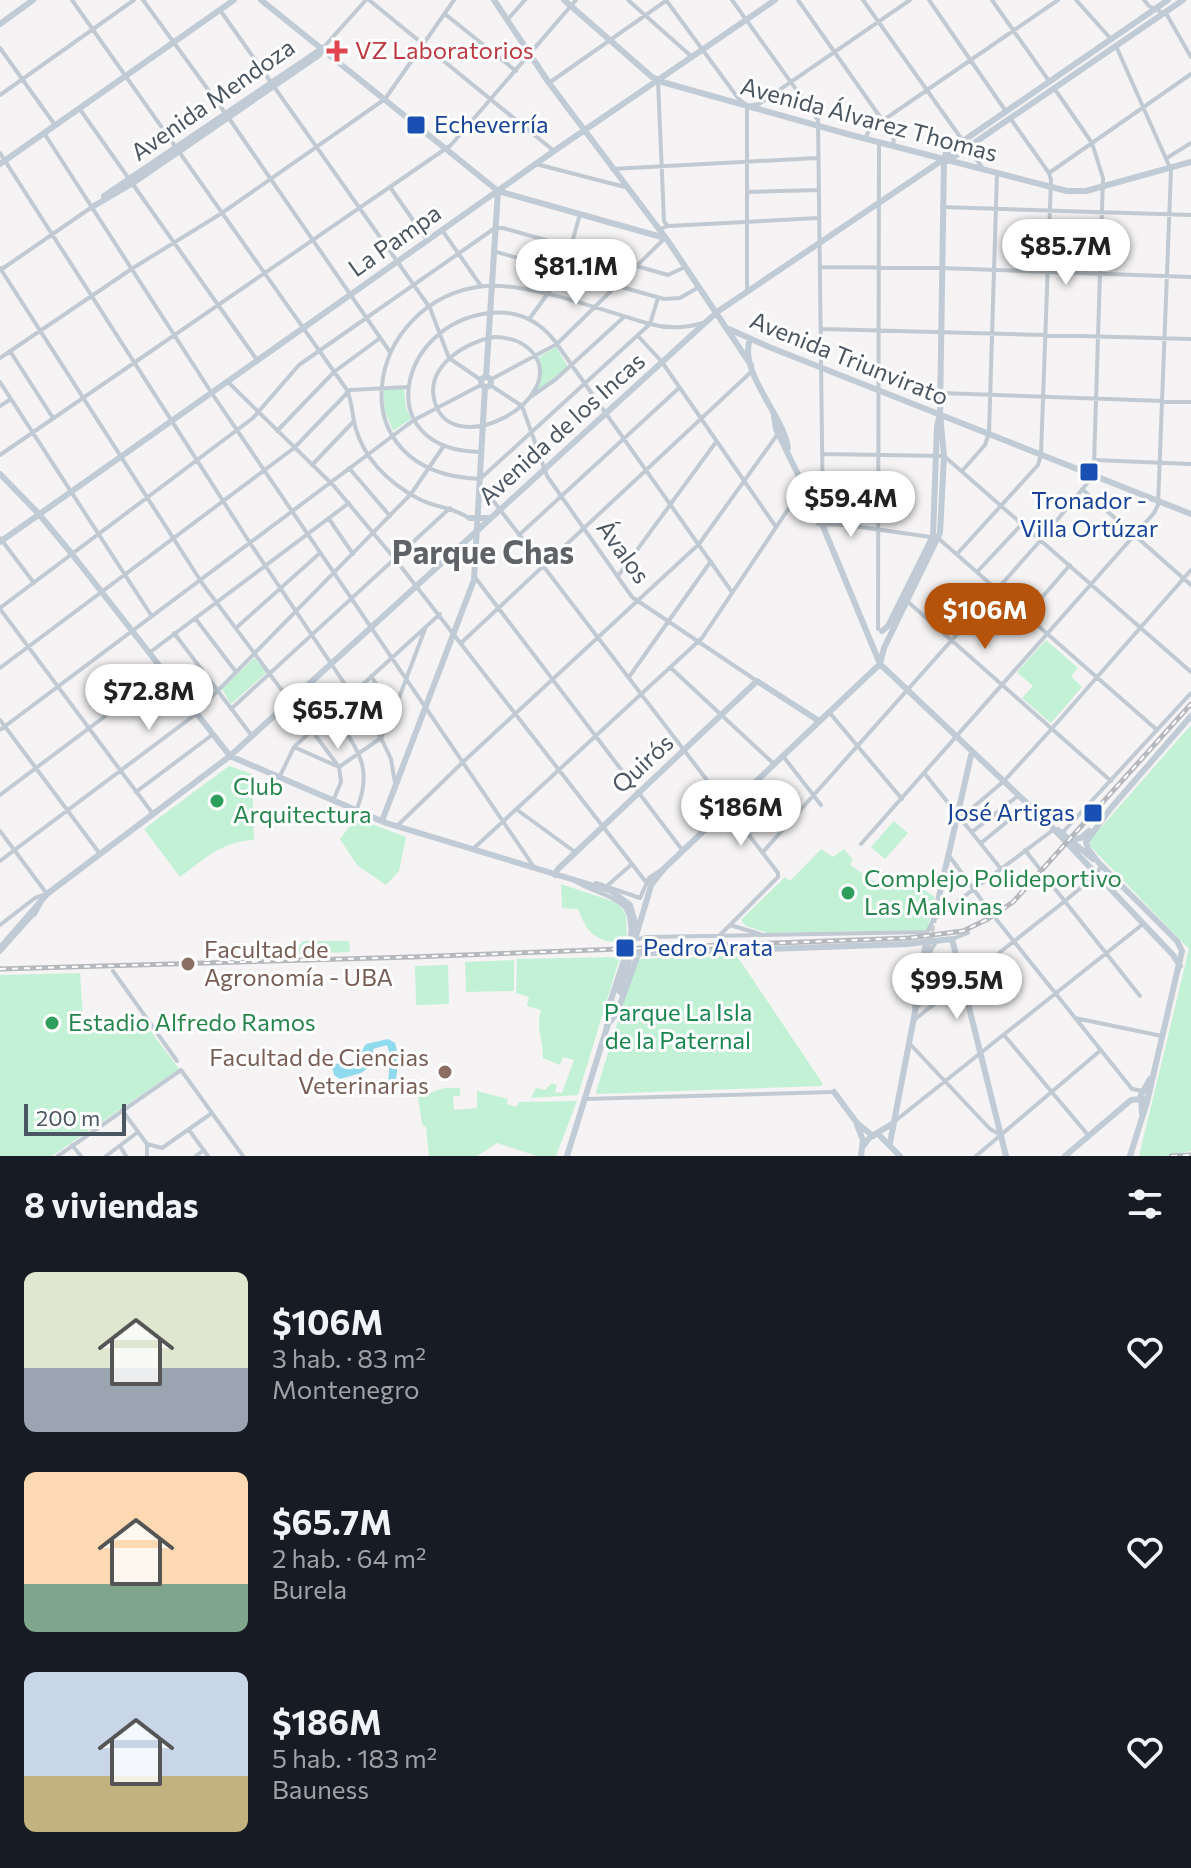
<!DOCTYPE html>
<html lang="es">
<head>
<meta charset="utf-8">
<style>
  :root { --surface:#171b24; --page:#242831; --text:#f1f3f6; --muted:#9ea1a6; --accent:#b45309 }
  body { margin:0; font-family:Commissioner,sans-serif; background:var(--page); color:var(--text); height:100vh; display:flex; flex-direction:column; font-size:30px; white-space:nowrap }
  * { box-sizing:border-box; margin:0 }
  p { font-size:26px; color:var(--muted) }
  .icon { flex:none; width:44px; height:44px; fill:none; stroke:currentColor; stroke-width:2; stroke-linecap:round; stroke-linejoin:round }
  .map { position:relative; height:1156px; overflow:hidden }
  .details { display:flex; flex-direction:column; background:var(--surface); flex:1 }
  .details>* { flex:none }
  .scale { position:absolute; left:24px; bottom:20px; width:102px; box-sizing:border-box; padding-left:8px; border:4px solid #4a5661; border-top:0; font-size:22px; line-height:28px; white-space:nowrap; color:#4a5661; -webkit-text-stroke:6px #fff; paint-order:stroke }
  .price { position:absolute; translate:-50% -68px; padding:0 18px; border-radius:28px; background:#fff; color:#222; font-size:26px; line-height:52px; filter:drop-shadow(0 2px 4px #0008) }
  .price::after { content:''; position:absolute; left:50%; top:48px; width:24px; height:18px; margin-left:-12px; background:inherit; clip-path:polygon(0 0,100% 0,50% 100%) }
  .price.current { background:var(--accent); color:#fff }
  ul { padding:0; list-style:none }
  li { display:flex; align-items:center; gap:24px; height:200px; padding:0 24px }
  li span { display:grid; place-items:center; flex:none; width:224px; height:160px; border-radius:12px; color:#555 }
  li>.icon { margin-inline-start:auto }
  span .icon { width:96px; height:96px; fill:#fffc; stroke-width:1 }
  li b { font-size:34px }
  h2 { display:flex; justify-content:space-between; align-items:center; height:96px; padding:0 24px; font-size:34px }
  .map>svg:first-child { display:block }
  .green { fill:#c3f1d5 }
  .water { fill:#90daee }
  .lines { fill:none; stroke-linecap:round; stroke-linejoin:round }
  .secondary-tunnel { stroke:#caccce; stroke-width:6; stroke-dasharray:6 3; stroke-linecap:butt }
  .street { stroke:#c1cad2; stroke-width:4 }
  .secondary { stroke:#c1cbd6; stroke-width:6 }
  .rail-casing { stroke:#b5b8bd; stroke-width:5 }
  .rail { stroke:#fff; stroke-width:2; stroke-dasharray:6; stroke-linecap:butt }
  .health-dot { fill:#e0444e; stroke:#fff; stroke-width:3 }
  .transit-dot { fill:#1a4fb4; stroke:#fff; stroke-width:3 }
  .leisure-dot { fill:#2e9e5b; stroke:#fff; stroke-width:3 }
  .education-dot { fill:#8d6e63; stroke:#fff; stroke-width:3 }
  .labels { text-anchor:middle; stroke-width:6; stroke-linejoin:round; paint-order:stroke }
  .health-label { font-size:24px; fill:#be3a42; stroke:#fff; text-anchor:start }
  .street-label { font-size:24px; fill:#4a5661; stroke:#fff }
  .transit-label { font-size:24px; fill:#164399; stroke:#fff; text-anchor:start }
  .leisure-label { font-size:24px; fill:#27864d; stroke:#fff; text-anchor:start }
  .education-label { font-size:24px; fill:#785e54; stroke:#fff; text-anchor:start }
  .park-label { font-size:24px; fill:#17864f; stroke:#fff }
  .district-label { font-size:32px; font-weight:bold; fill:#5f6368; stroke:#fff }
</style>
</head>
<body>
<div class="map">
<svg width="1191" height="1156" viewBox="0 0 1191 1156">
  <rect width="100%" height="100%" fill="#f5f3f3"/>
  <!-- green -->
  <path class="green" d="M556,347l12,20 -32,24 4,-18 -1,-16z
    M383,389h21l2,18 5,12 -18,12 -8,-20z
    M1046,640l32,28 -7,8 11,11 -31,36 -29,-25 11,-12 -16,-14z
    M254,658l13,14 -36,32 -9,-15z
    M1191,725v426l-27,5h-25l50,-207 -99,-103v-6z
    M229,766l23,8 2,66c-30,0 -51,20 -74,37l-36,-48z
    M356,818l50,19 -7,34 -13,14 -29,-20 -17,-26z
    M894,821l14,12 -23,26 -14,-12z
    M821,849l12,8 11,-8 9,11 -3,5 34,23 13,-16 38,25 -7,30 -2,3 -158,3 -22,-7 -5,-6 44,-43 5,4z
    M561,884l57,19 8,12 1,27c-29,1 -39,-6 -49,-33l-16,-1z
    M303,941h46l1,11 -54,2v-5z
    M737,956l86,128 -2,2 -224,8 -1,-2 41,-133z
    M620,957l-42,138 -47,3 5,-10 9,2 7,-7 5,2 -2,7 7,1 12,-33 -11,-3 -3,8 -17,-7c0,-17 -7,-31 -2,-48l-14,-4 2,-9 -13,-4 1,-34z
    M514,960v31l-48,1 -1,-30z
    M448,965l1,39 -33,1 -1,-39z
    M80,973l3,47 57,-3 39,52 -127,87h-52v-181z
    M444,1088h16v8h-7l1,14 23,-2v-17l31,8 -1,5 9,3 3,-5 58,-1 -21,55h-19l-40,-13 -20,13h-48l-3,-29 -4,-3 -4,-27z"/>
  <!-- water -->
  <path class="water" d="M388,1039l7,4c4,12 4,36 -4,46l-3,-2 2,-32 -3,-10 -14,4 2,14 -14,10 -21,6 -6,-4 -2,-8 3,-3 20,-3 11,-17z"/>
  <g class="lines">
    <!-- secondary-tunnel -->
    <path class="secondary-tunnel" d="M927,949l9,-39
      M626,958l6,-24"/>
    <!-- street -->
    <path class="street" d="M72,0l275,390c5,11 5,24 8,36 9,33 34,57 64,73 17,9 35,8 51,20
      M143,0l85,117 162,235
      M369,0l185,151
      M628,0l64,57
      M666,0l72,98 9,8v186
      M732,0l86,120 5,400
      M798,0l85,121 11,15 -1,10
      M863,0l100,141
      M929,0l76,110
      M992,0l57,81
      M1076,0l35,39
      M1144,0l5,6 18,9 24,42
      M220,10l210,298 19,50 32,22
      M445,14l71,57
      M508,19l17,-19
      M0,48l55,77
      M323,48l43,-48
      M658,81l6,140 3,4
      M549,83l118,-83
      M0,95l134,-95
      M749,106l10,-2 151,-104
      M79,108l178,252
      M44,133l167,259 323,475
      M865,139l4,-9 189,-130
      M968,148l14,19
      M0,153l250,390 131,195 10,21 4,24
      M1167,158l24,-15
      M536,164l89,23
      M612,169l205,-11
      M1049,173l142,-99
      M390,187l37,53
      M748,192l69,-2
      M942,207l249,8
      M660,229l8,-3 150,-8
      M442,230l39,56
      M493,251l171,48 16,-1 19,-11
      M820,267l121,1 250,9
      M0,268l202,315 137,184 2,15 -8,19
      M2,269l90,-62
      M658,298l-8,26 -170,155c-147,-5 -116,-181 5,-193 43,-4 122,26 165,38 18,5 36,4 53,-1
      M530,318l34,-47 16,-57
      M822,329l369,10
      M638,336l24,26 114,165
      M494,337c15,0 30,5 39,16 36,46 -79,109 -98,50 -11,-36 30,-61 59,-66z
      M10,351l43,67
      M0,358l133,-90 89,-55 163,-114 69,-99
      M490,380l67,-36 108,-106
      M0,382l151,233
      M228,382l105,103 62,74 251,323
      M490,385l32,21 25,70 85,121 125,84
      M941,393l250,9
      M532,396l24,-17 68,-62
      M0,406l11,-7
      M277,431l57,-59 46,-34
      M481,452c-111,-1 -84,-128 8,-139 27,-3 48,6 65,27l178,252
      M823,454l121,2 247,216
      M0,455l451,-310 125,-145
      M1094,460l97,4
      M312,465l42,-44
      M349,468l41,48
      M962,471l23,-26 4,-12 8,-260
      M479,489l16,14 283,370v4l-60,60
      M1082,489l109,96
      M329,519l24,35
      M818,524l28,1 92,13 219,192
      M519,535l160,-147
      M0,538l34,45
      M957,554l81,-89 3,-11 10,-274 -2,-7 -39,-55
      M977,572l45,-48
      M474,576l209,275
      M618,576l98,-134
      M907,601l204,180
      M0,608l253,-190 46,-53 196,-137h8l165,47 17,-8
      M0,609l153,205
      M1026,616l44,-51
      M195,618l41,54
      M236,628l84,-75
      M878,629l1,-487
      M174,633l78,103
      M461,643l290,-271
      M149,653l200,-150
      M0,668l294,-220 56,-58 58,-3
      M671,668l103,96
      M371,676l23,35
      M629,677l82,-116
      M231,709l219,-201
      M333,712c23,37 42,54 23,99
      M829,712l73,87
      M0,720l100,134
      M0,730l414,-310 67,-35
      M294,747l45,20 42,-29 13,-27 31,-82
      M783,756l38,49
      M925,774l76,95
      M279,778l15,-31 146,-133
      M136,792l76,-57
      M0,795l164,-123
      M516,809l59,43
      M958,813l6,2 40,-34 44,-48 143,-163
      M398,825l65,-63 236,-218 78,-109
      M0,831l47,63 -12,4 -35,27
      M972,832l47,-37
      M1063,832l128,-139
      M981,843l48,-39
      M861,844l293,-331 4,-8 13,-335 -55,-124
      M473,849l229,-211 101,-151
      M1025,850l14,18
      M763,852l277,-311 49,-60 5,-17 9,-286 -11,-35 -38,-55
      M950,857l41,56
      M0,861l192,-144 219,-223 32,-47
      M1044,875l96,121
      M575,881c15,11 35,12 48,25
      M596,883l44,15 9,-20 15,-10
      M653,884l12,-15
      M607,886l25,-22
      M996,919l136,170 11,2
      M730,925l30,9
      M630,934l4,6 13,-3 280,-5 7,-13 119,-89
      M952,939l16,-6
      M0,952l34,-38
      M113,971l64,90
      M919,1005l12,-55 5,-8
      M914,1007l11,-65
      M1075,1018l87,18
      M914,1020l151,-119 31,-26 6,-10
      M1004,1035l84,100
      M909,1043l81,86 11,6
      M585,1099l249,-7
      M122,1110l25,34v12
      M895,1121l248,-197
      M189,1130l19,26
      M147,1144l15,4 50,-35
      M72,1145l9,11
      M120,1146l6,10
      M58,1156l123,-86 62,86
      M106,1156l32,-24
      M196,1156l8,-6
      M976,1156l125,-106"/>
    <!-- secondary -->
    <path class="secondary" d="M261,0l237,191 167,47
      M494,0l55,83 119,158 83,124
      M564,0l88,77 10,5 189,53 216,56h19l105,-29
      M0,24l33,-24
      M947,158l8,-2 228,-156
      M0,164l234,-164
      M104,196l219,-148
      M92,207l41,-24 186,-128 4,-7
      M729,329l40,18 422,167
      M750,339c-12,33 34,77 38,109
      M481 382a5 5 0 1 1 10 0a5 5 0 1 1-10 0Z
      M486,377l12,-186
      M774,416l2,13 28,58
      M0,474l38,39 34,41 158,202 156,67 225,68 19,14 6,21
      M804,486l11,21 65,157 169,160 124,131 7,11
      M470,518h21
      M0,542l554,-391 221,-151
      M882,631l6,-5 45,-90 4,-110 3,-12
      M382,821l92,-241 11,-193
      M1058,830l35,29
      M1069,840l12,-2 8,-7
      M555,875l3,-6 199,-188 62,40
      M624,904l6,11 2,19
      M936,910l36,-159
      M34,914l7,-13
      M636,936l17,-57 227,-215 4,-16 56,-115 4,-77 -4,-42 4,-255
      M0,948l47,-54 183,-138 487,-444 227,-153 2,-6 17,-12 205,-141
      M620,992l9,-32
      M607,1025l1,-16 18,-55 281,-10 45,-5 54,217
      M607,1025l10,-12 21,-59
      M834,1092l23,31 16,13
      M1142,1114l-1,-19 9,-16
      M857,1125l6,15 -2,16
      M878,1134l22,22
      M890,1143l37,-194
      M864,1145l6,-8 22,-13
      M567,1156l41,-132
      M1065,1156l66,-56 17,-2
      M1130,1156l17,-54 35,-151 -5,-10 -78,-78 -11,-14 -2,-7 25,-34 80,-92"/>
    <defs>
      <path id="rail" d="M0,969l412,-12 497,-19 54,-7 25,-12 25,-17 178,-198
        M1171,1156l20,-1"/>
    </defs>
    <!-- rail casing -->
    <use href="#rail" class="rail-casing"/>
    <!-- rail -->
    <use href="#rail" class="rail"/>
  </g>
  <!-- markers -->
  <path class="health-dot" d="M333 39h8v8h8v8h-8v8h-8v-8h-8v-8h8z"/>
  <g class="transit-dot">
    <rect x="406" y="115" width="20" height="20" rx="4"/>
    <rect x="1079" y="462" width="20" height="20" rx="4"/>
    <rect x="1083" y="803" width="20" height="20" rx="4"/>
    <rect x="615" y="938" width="20" height="20" rx="4"/>
  </g>
  <g class="leisure-dot">
    <circle cx="217" cy="801" r="8"/>
    <circle cx="848" cy="893" r="8"/>
    <circle cx="52" cy="1023" r="8"/>
  </g>
  <g class="education-dot">
    <circle cx="188" cy="964" r="8"/>
    <circle cx="445" cy="1072" r="8"/>
  </g>
  <g class="labels">
    <!-- health labels -->
    <g class="health-label">
      <text x="355" y="59">VZ Laboratorios</text>
    </g>
    <!-- street labels -->
    <g class="street-label">
      <text transform="translate(213 100) rotate(-35)" y="8">Avenida Mendoza</text>
      <text transform="translate(869 120) rotate(15)" y="8">Avenida Álvarez Thomas</text>
      <text transform="translate(395 241) rotate(-35)" y="8">La Pampa</text>
      <text transform="translate(849 359) rotate(22)" y="8">Avenida Triunvirato</text>
      <text transform="translate(562 429) rotate(-42)" y="8">Avenida de los Incas</text>
      <text transform="translate(623 552) rotate(54)" y="8">Ávalos</text>
      <text transform="translate(643 764) rotate(-43)" y="8">Quirós</text>
    </g>
    <!-- transit labels -->
    <g class="transit-label">
      <text x="434" y="133">Echeverría</text>
      <text x="1089" y="509" text-anchor="middle">Tronador -<tspan x="1089" dy="28">Villa Ortúzar</tspan></text>
      <text x="1075" y="821" text-anchor="end">José Artigas</text>
      <text x="643" y="956">Pedro Arata</text>
    </g>
    <!-- leisure labels -->
    <g class="leisure-label">
      <text x="233" y="795">Club<tspan x="233" dy="28">Arquitectura</tspan></text>
      <text x="864" y="887">Complejo Polideportivo<tspan x="864" dy="28">Las Malvinas</tspan></text>
      <text x="68" y="1031">Estadio Alfredo Ramos</text>
    </g>
    <!-- education labels -->
    <g class="education-label">
      <text x="204" y="958">Facultad de<tspan x="204" dy="28">Agronomía - UBA</tspan></text>
      <text x="429" y="1066" text-anchor="end">Facultad de Ciencias<tspan x="429" dy="28">Veterinarias</tspan></text>
    </g>
    <!-- park labels -->
    <g class="park-label">
      <text x="678" y="1021">Parque La Isla<tspan x="678" dy="28">de la Paternal</tspan></text>
    </g>
    <!-- district labels -->
    <g class="district-label">
      <text x="483" y="564">Parque Chas</text>
    </g>
  </g>
</svg>
<div class="scale">200 m</div>
<b class="price" style="left:1066px;top:287px">$85.7M</b>
<b class="price" style="left:576px;top:307px">$81.1M</b>
<b class="price" style="left:851px;top:539px">$59.4M</b>
<b class="price current" style="left:985px;top:651px">$106M</b>
<b class="price" style="left:149px;top:732px">$72.8M</b>
<b class="price" style="left:338px;top:751px">$65.7M</b>
<b class="price" style="left:741px;top:848px">$186M</b>
<b class="price" style="left:957px;top:1021px">$99.5M</b>
</div>
<section class="details">
<h2>8 viviendas<svg class="icon" aria-label="filters" viewBox="0 0 24 24"><path d="M4 7h16M4 17h16"/><circle cx="9" cy="7" r="2"/><circle cx="15" cy="17" r="2"/></svg></h2>
<ul>
<li><span style="background:linear-gradient(#dfe7d0 60%,#9aa5b1 0)"><svg class="icon" aria-label="home" viewBox="0 0 24 24"><path d="M3 11l9-7 9 7M6 9v11h12V9"/></svg></span><div><b>$106M</b><p>3 hab. · 83 m²</p><p>Montenegro</p></div><svg class="icon" aria-label="heart" viewBox="0 0 24 24"><path d="M12 20l-8-8c-3-5 5-10 8-4 3-6 11-1 8 4z"/></svg></li>
<li><span style="background:linear-gradient(#ffd9b3 70%,#7fa58c 0)"><svg class="icon" aria-label="home" viewBox="0 0 24 24"><path d="M3 11l9-7 9 7M6 9v11h12V9"/></svg></span><div><b>$65.7M</b><p>2 hab. · 64 m²</p><p>Burela</p></div><svg class="icon" aria-label="heart" viewBox="0 0 24 24"><path d="M12 20l-8-8c-3-5 5-10 8-4 3-6 11-1 8 4z"/></svg></li>
<li><span style="background:linear-gradient(#c9d6e8 65%,#c2b280 0)"><svg class="icon" aria-label="home" viewBox="0 0 24 24"><path d="M3 11l9-7 9 7M6 9v11h12V9"/></svg></span><div><b>$186M</b><p>5 hab. · 183 m²</p><p>Bauness</p></div><svg class="icon" aria-label="heart" viewBox="0 0 24 24"><path d="M12 20l-8-8c-3-5 5-10 8-4 3-6 11-1 8 4z"/></svg></li>
</ul>
</section>
</body>
</html>
